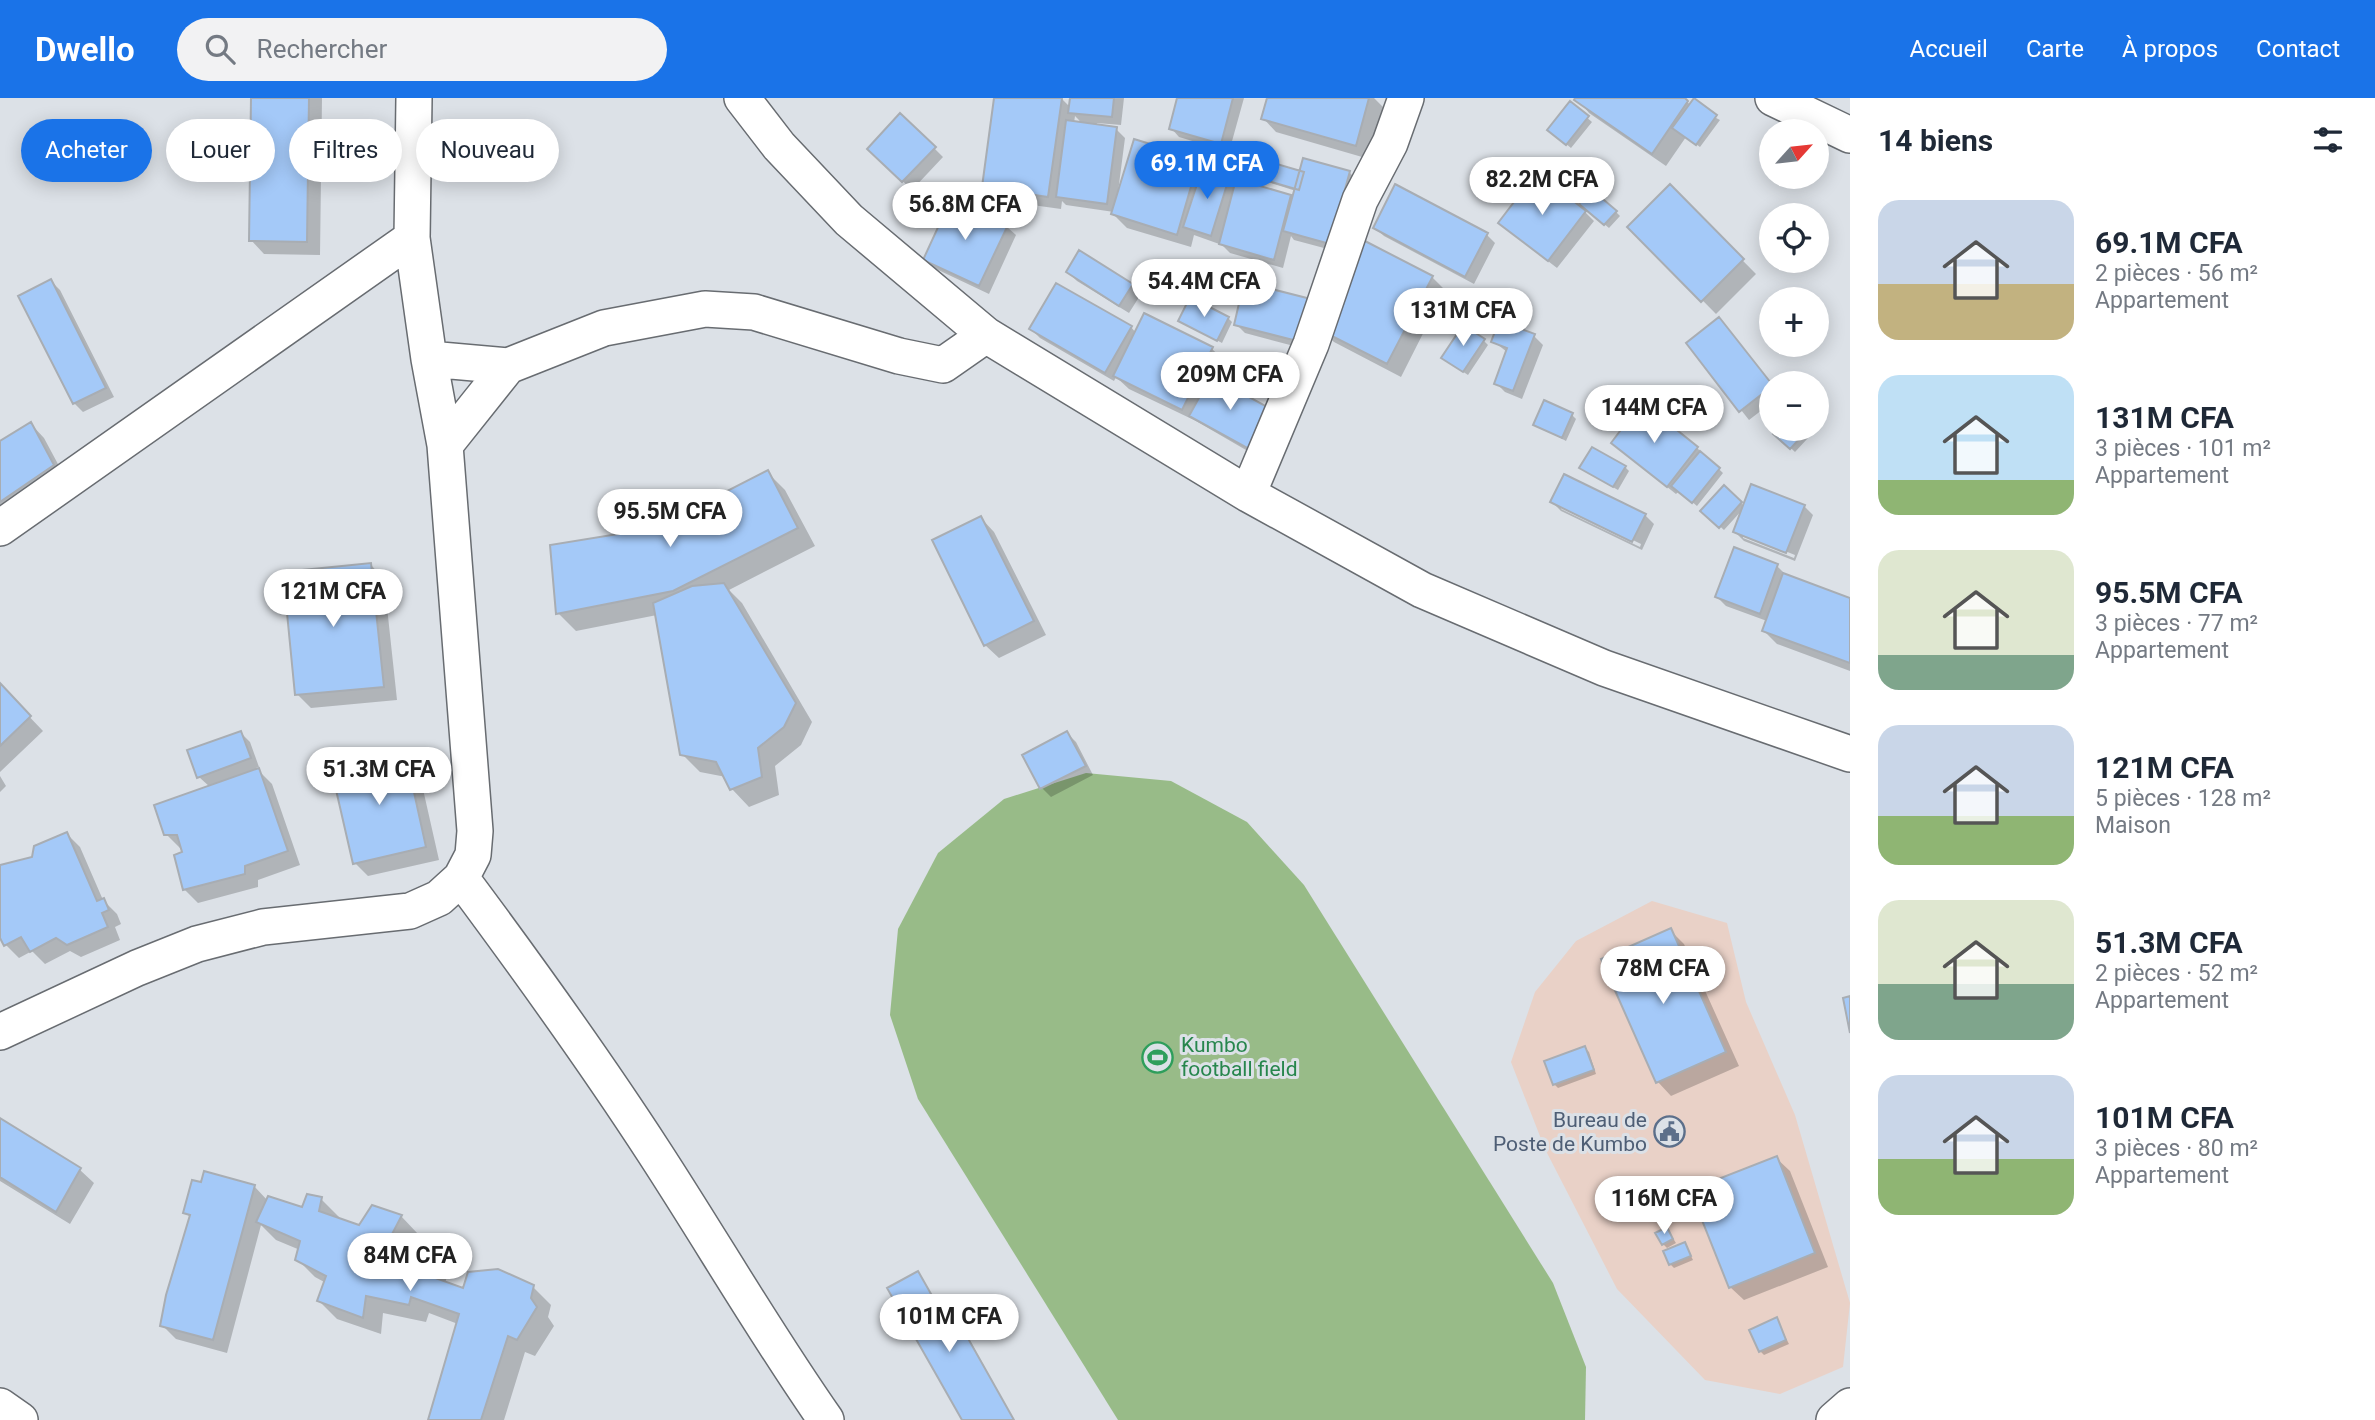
<!DOCTYPE html>
<html lang="fr">
<head>
<meta charset="utf-8">
<style>
  :root { --surface:#fff; --page:#f2f2f3; --text:#1f2937; --muted:#747a83; --accent:#1a73e8 }
  body { margin:0; font-family:Roboto,sans-serif; background:var(--page); color:var(--text); height:100vh; display:flex; flex-direction:column; font-size:26px; white-space:nowrap }
  * { box-sizing:border-box; margin:0 }
  p { font-size:23px; color:var(--muted) }
  .icon { flex:none; width:38px; height:38px; fill:none; stroke:currentColor; stroke-width:2; stroke-linecap:round; stroke-linejoin:round }
  .map { position:relative; flex:1; overflow:hidden }
  .side { display:flex; flex-direction:column; background:var(--surface); width:525px }
  .side>* { flex:none }
  .hud { position:absolute; left:21px; top:21px; width:665px; height:63px; display:flex; gap:14px }
  .needle { width:46px; rotate:63deg }
  .fabs { position:absolute; left:1759px; top:21px; display:grid; gap:14px }
  .fabs a { display:grid; place-items:center; width:70px; height:70px; border-radius:50%; background:var(--surface); box-shadow:0 4px 18px #0003; font-size:35px }
  .price { position:absolute; translate:-50% -60px; padding:0 16px; border-radius:24px; background:#fff; color:#222; font-size:23px; line-height:46px; filter:drop-shadow(0 2px 4px #0008) }
  .price::after { content:''; position:absolute; left:50%; top:42px; width:21px; height:16px; margin-left:-10px; background:inherit; clip-path:polygon(0 0,100% 0,50% 100%) }
  .price.selected { background:var(--accent); color:#fff }
  ul { padding:0; list-style:none }
  li { display:flex; align-items:center; gap:21px; height:175px; padding:0 28px }
  li span { display:grid; place-items:center; flex:none; width:196px; height:140px; border-radius:21px; color:#555 }
  li>.icon { margin-inline-start:auto }
  span .icon { width:84px; height:84px; fill:#fffc; stroke-width:1 }
  li b { font-size:30px }
  h2 { display:flex; justify-content:space-between; align-items:center; height:84px; padding:0 28px; font-size:30px }
  .chip { padding:0 24px; border-radius:32px; background:var(--surface); box-shadow:0 4px 18px #0003; font-size:24px; line-height:63px }
  .chip.selected { background:var(--accent); color:#fff }
  header { display:flex; align-items:center; gap:42px; box-sizing:border-box; height:98px; padding:0 35px; background:var(--accent); color:#fff }
  header strong { font-size:33px }
  nav { display:flex; gap:38px; margin-inline-start:auto; font-size:24px }
  .search { width:490px; height:63px; background:var(--page); display:flex; align-items:center; gap:18px; box-sizing:border-box; padding:0 24px; border-radius:38px; color:var(--muted); font-size:26px }
  main { display:flex; flex:1; min-height:0 }
  .map>svg:first-child { display:block }
  .commercial { fill:#e9d1c7 }
  .green { fill:#98bb88 }
  .shadow { fill:#0003; fill-rule:evenodd }
  .building { fill:#a4c9f8; stroke:#a8adb3; stroke-width:2 }
  .lines { fill:none; stroke-linecap:round; stroke-linejoin:round }
  .minor-casing { stroke:#686c71; stroke-width:38 }
  .minor { stroke:#fff; stroke-width:35 }
  .labels { text-anchor:middle; stroke-width:6; stroke-linejoin:round; paint-order:stroke }
  .leisure-label { font-size:21px; fill:#27864d; stroke:#dce1e7; text-anchor:start }
  .service-label { font-size:21px; fill:#4e5e75; stroke:#dce1e7; text-anchor:end }
</style>
</head>
<body>
<header>
<strong>Dwello</strong>
<div class="search"><svg class="icon" aria-label="search" viewBox="0 0 24 24"><circle cx="10" cy="10" r="6"/><path d="M15 15l6 6"/></svg>Rechercher</div>
<nav><a>Accueil</a><a>Carte</a><a>À propos</a><a>Contact</a></nav>
</header>
<main>
<div class="map">
<svg width="1850" height="1322" viewBox="0 0 1850 1322">
  <rect width="100%" height="100%" fill="#dce1e7"/>
  <!-- commercial -->
  <path class="commercial" d="M1652,803l75,22 19,79 49,113 55,188 -7,64 -63,27 -75,-14 -88,-91 -72,-140 -34,-87 24,-70 41,-51z"/>
  <!-- green -->
  <path class="green" d="M1086,675l85,8 76,41 57,63 249,398 33,84 -1,53h-467l-200,-321 -28,-84 8,-86 40,-76 66,-54z"/>
  <!-- shadow -->
  <path class="shadow" d="M253,0h69l-2,157 -56,-1 -13,-14z
    M996,0h59l7,1 9,9v-10h53l-3,27 -24,-2 -1,3 20,3 9,9 -7,54 2,1 78,-32 9,8 22,8 8,7 53,12 4,4 2,-9 -35,-11 -4,-4 92,-4 9,9 -19,71 -45,-12 -3,-4 -8,32 -53,-15 -8,-8 -28,-10 -3,12 -64,-19 -14,-14 1,-2 -48,-7 -4,-4 -1,8 -64,-9 -13,-14zM1075,18l3,3 4,5 -8,-1z
    M1179,0h65l-15,54 -50,-15 -8,-9z
    M1269,0h105l9,9 -14,52 -93,-27 -13,-14z
    M1577,0h104l10,7 29,15 -20,27 -14,-10 -20,29 -77,-53z
    M1570,5l22,19 -21,26 -17,-14z
    M934,50l9,9 -31,33 -43,-41z
    M1670,89l86,87 -40,40 -86,-87z
    M1585,110l31,4 4,4 -11,12z
    M1585,114l9,9 -37,47 -48,-37z
    M1007,129l9,8 -27,59 -55,-26 -9,-8z
    M1375,130l112,7 8,8 -21,41 -90,-48z
    M1068,174l64,13 9,9 -12,19 -52,-32z
    M1432,179l13,13 -44,87 -67,-35 -14,-13z
    M51,183l9,9 54,107 -31,15 -9,-9z
    M1246,186l63,66 -64,-17 -9,-9z
    M1228,220l4,4 -10,21 -42,-23z
    M1131,229l5,6 76,16 14,13 -10,19 42,76 -62,-36 -67,-32 -13,-12 -2,4 -74,-43 -9,-9z
    M1534,238l9,9 -21,54 -17,-7 -9,-9 11,-31 -14,-11z
    M1484,243l4,4 -20,30 -21,-14z
    M1688,245l83,40v20l-22,17z
    M1572,317l4,4 -10,22 -31,-17z
    M31,326l13,14 22,41 -66,45v-81z
    M1780,331h18l10,9 -13,14 -19,-18z
    M1697,350l26,25 -26,33 -18,-15 -3,3 -54,-43z
    M1625,369l4,4 -11,19 -32,-18z
    M767,374l18,18 30,56 -86,44 13,13 70,119 -11,23 -26,21 4,29 -30,12 -17,-18 -6,-12 -26,-5 -18,-18 -25,-139 -81,16 -18,-18 98,-84z
    M1724,389l20,19h60l9,9 -18,46 -51,-20 -9,-9 8,-23 -19,21 -21,-19zM1743,436l52,21 -1,3 -51,-20z
    M1552,404l93,13 9,9 -12,26 -81,-39zM1561,407l80,39 -1,3 -79,-38z
    M981,420l13,14 52,103 -47,23 -14,-13z
    M371,467l13,14 13,121 -86,8 -14,-14z
    M1777,468l9,9 64,25v71l-73,-27 -13,-13 3,-10 -41,-15 -9,-9z
    M0,588l43,45 -43,41z
    M241,635l9,9 9,25 -3,1 16,16 28,81 -42,15v7l-60,16 -14,-14 -1,-41h-3l-14,-14 44,-47 -11,-10z
    M1067,635l9,9 17,33 -42,22 -9,-9 -18,-33z
    M404,655l14,14 21,93 -71,16 -13,-13z
    M0,678l6,10 -6,6z
    M67,736l13,13 23,53 14,14 4,10 -6,3 5,13 -39,17 -11,-6 -25,13 -13,-13 -13,7 -14,-14 -5,-10v-68l34,-7z
    M1670,832l14,14 55,122 -68,30 -13,-14z
    M1585,950l4,4 7,22 -38,14 -4,-4z
    M0,1022l80,50 14,13 -24,41 -70,-43z
    M1776,1060l14,13 38,96 -84,33 -14,-13z
    M254,1088l14,15 35,8 18,-10 18,18 -1,3 22,7 41,-11 17,18 -8,16 19,9 18,18 -2,6 19,7 69,-3 18,18 -3,12 6,9 -19,30 -10,-4 -21,68h-74l28,-96 -29,-11 -3,9 -43,-9 -2,21 -44,-15 -18,-18 7,-18 -11,-6 -18,-18 3,-9 -24,-10 -15,-15 -34,128 -51,-14 -14,-14 29,-107 -6,-6z
    M1667,1131l9,14 -9,5 -4,-4z
    M1685,1146l8,16 -19,8 -4,-4z
    M921,1179l36,62 8,-4 4,4 45,81h-50z
    M1776,1221l13,25 -25,11 -4,-4z"/>
  <!-- building -->
  <path class="building" d="M251,0h58l-2,144 -58,-1z
    M994,0h68l-14,99 -66,-10z
    M1070,0h44l-2,19 -44,-4z
    M1177,0h56l-12,46 -52,-15z
    M1267,0h102l-13,48 -95,-27z
    M1575,0h110l3,3 -36,53 -78,-54z
    M1694,0l23,17 -21,30 -24,-17z
    M1570,3l19,15 -23,29 -19,-15z
    M900,15l36,34 -34,35 -35,-33z
    M1066,22l51,7 -10,77 -51,-7z
    M1134,41l65,20 -22,76 -66,-21z
    M1303,60l47,13 -20,73 -47,-13z
    M1260,61l44,13 -5,18 -44,-13z
    M1203,68l27,9 -19,61 -28,-9z
    M1537,74l49,39 -38,50 -50,-38z
    M1236,81l55,16 -17,65 -55,-16z
    M1395,86l93,49 -23,44 -92,-49z
    M1670,86l74,75 -43,43 -74,-75z
    M1591,91l26,22 -13,14 -25,-21z
    M951,101l57,26 -29,61 -56,-26z
    M1363,142l70,36 -46,88 -69,-35z
    M1079,152l54,34 -14,22 -53,-34z
    M51,181l55,109 -33,16 -55,-108z
    M1244,184l67,17 -10,43 -67,-17z
    M1056,185l76,43 -27,47 -76,-44z
    M1190,199l39,20 -12,24 -39,-20z
    M1144,215l69,34 -31,63 -69,-34z
    M1719,219l52,66v4l-32,25 -53,-69z
    M1499,223l36,13 -22,57 -19,-7 13,-36 -16,-6z
    M1463,227l22,14 -22,33 -22,-14z
    M1211,278l60,33 -22,40 -60,-33z
    M1544,302l29,13 -11,25 -29,-13z
    M1642,304l56,45 -31,40 -56,-44z
    M31,324l23,43 -54,37v-61z
    M1778,331h23l4,4 -15,16 -17,-15z
    M1592,349l34,19 -13,21 -34,-19z
    M1700,353l20,17 -28,35 -21,-17z
    M768,372l30,58 -125,63 -117,23 -6,-69 105,-17z
    M1564,376l82,40 -14,28 -82,-40z
    M1751,386l54,21 -19,48 -53,-21z
    M1724,387l18,17 -23,26 -19,-17z
    M981,418l53,105 -50,25 -52,-106z
    M1734,449l44,17 -18,50 -45,-17z
    M371,465l13,124 -89,8 -12,-123z
    M1783,475l67,25v65l-88,-32z
    M724,485l72,120 -12,24 -26,21 4,29 -32,13 -14,-28 -36,-7 -27,-152 39,-17z
    M0,585l31,33 -31,30z
    M241,633l10,27 -54,20 -10,-28z
    M1067,633l19,35 -46,23 -18,-34z
    M405,653l21,96 -73,17 -22,-96z
    M259,670l29,83 -43,15v8l-62,16 -9,-35 8,-3 -5,-17h-13l-10,-30z
    M67,734l30,69 7,-3 5,12 -7,3 6,14 -41,18 -11,-7 -26,14 -9,-15 -17,9 -4,-8v-73l32,-8 2,-11z
    M1671,830l55,124 -70,31 -55,-124z
    M1850,898v37l-7,-35z
    M1585,948l9,24 -41,15 -9,-24z
    M0,1020l81,50 -25,44 -56,-35z
    M1777,1058l38,97 -86,35 -39,-98z
    M204,1073l51,14 -42,155 -53,-14 6,-31 24,-80 -7,-2 9,-33 9,2z
    M307,1096l15,3 -3,14 40,14 13,-20 30,10 -12,23 40,20 -6,16 39,14 5,-16 30,-3 36,16 -3,13 6,9 -20,33 -9,-4 -27,84h-53l31,-106 -48,-17 -2,8 -43,-9 -3,22 -46,-17 9,-25 -31,-16 5,-19 -44,-19 12,-26 34,11z
    M1667,1129l6,12 -11,6 -7,-12z
    M1685,1144l6,14 -22,9 -6,-14z
    M918,1173l38,67 9,-5 49,87h-52l-75,-132z
    M1777,1219l9,23 -27,12 -10,-22z"/>
  <g class="lines">
    <defs>
      <path id="minor" d="M742,0l37,48 70,74 137,115 262,159 174,96 182,78 246,86
        M1773,0l77,37
        M429,261l79,7 96,-38 101,-19 49,3 145,44 44,9 43,-30
        M445,347l63,-79
        M1248,396l63,-150 49,-144 30,-57 16,-45
        M0,430l412,-290
        M461,780c67,90 132,180 193,274 58,89 111,181 172,268
        M0,934l137,-64 60,-24 66,-17 147,-16 29,-13 22,-20 12,-23 2,-24 -30,-386 -16,-86 -17,-121 2,-140
        M0,1308l20,14
        M1834,1322l16,-14"/>
    </defs>
    <!-- minor casing -->
    <use href="#minor" class="minor-casing"/>
    <!-- minor -->
    <use href="#minor" class="minor"/>
  </g>
  <!-- icons -->
  <defs>
    <symbol id="stadium-ring" viewBox="-11 -11 22 22"><circle r="9.5" fill="#dce1e7" stroke="#2e9e5b" stroke-width="1.5"/><path d="M0-5a6.5 5 0 1 0 0 10a6.5 5 0 1 0 0-10ZM-3.5-1.8h7v3.6h-7Z" fill="#2e9e5b"/></symbol>
    <symbol id="civic-ring" viewBox="-11 -11 22 22"><circle r="9.5" fill="#dce1e7" stroke="#5c6f8a" stroke-width="1.5"/><path d="M-.6-6.5H3V-4.5H.6V-3L4-1V1h2V6H-6V1h2V-1L-.6-3ZM-1.2 2.5V6h2.4V2.5Z" fill="#5c6f8a"/></symbol>
  </defs>
  <g fill-rule="evenodd">
    <use href="#stadium-ring" x="1140" y="942" width="35" height="35"/>
    <use href="#civic-ring" x="1652" y="1016" width="35" height="35"/>
  </g>
  <g class="labels">
    <!-- leisure labels -->
    <g class="leisure-label">
      <text x="1181" y="954">Kumbo<tspan x="1181" dy="24">football field</tspan></text>
    </g>
    <!-- service labels -->
    <g class="service-label">
      <text x="1647" y="1029">Bureau de<tspan x="1647" dy="24">Poste de Kumbo</tspan></text>
    </g>
  </g>
</svg>
<div class="fabs">
<a><svg class="needle" viewBox="-14 -14 28 28"><path d="M0-13l5 13h-10z" fill="#e53935"/><path d="M0 13l5-13h-10z" fill="#747a83"/></svg></a>
<a><svg class="icon" aria-label="locate" viewBox="0 0 24 24"><circle cx="12" cy="12" r="6"/><path d="M12 2v4M12 18v4M2 12h4M18 12h4"/></svg></a>
<a>+</a>
<a>−</a>
</div>
<b class="price selected" style="left:1207px;top:103px">69.1M CFA</b>
<b class="price" style="left:1542px;top:119px">82.2M CFA</b>
<b class="price" style="left:965px;top:144px">56.8M CFA</b>
<b class="price" style="left:1204px;top:221px">54.4M CFA</b>
<b class="price" style="left:1463px;top:250px">131M CFA</b>
<b class="price" style="left:1230px;top:314px">209M CFA</b>
<b class="price" style="left:1654px;top:347px">144M CFA</b>
<b class="price" style="left:670px;top:451px">95.5M CFA</b>
<b class="price" style="left:333px;top:531px">121M CFA</b>
<b class="price" style="left:379px;top:709px">51.3M CFA</b>
<b class="price" style="left:1663px;top:908px">78M CFA</b>
<b class="price" style="left:1664px;top:1138px">116M CFA</b>
<b class="price" style="left:410px;top:1195px">84M CFA</b>
<b class="price" style="left:949px;top:1256px">101M CFA</b>
<div class="hud">
<a class="chip selected">Acheter</a>
<a class="chip">Louer</a>
<a class="chip">Filtres</a>
<a class="chip">Nouveau</a>
</div>
</div>
<section class="side">
<h2>14 biens<svg class="icon" aria-label="filters" viewBox="0 0 24 24"><path d="M4 7h16M4 17h16"/><circle cx="9" cy="7" r="2"/><circle cx="15" cy="17" r="2"/></svg></h2>
<ul>
<li><span style="background:linear-gradient(#c9d6e8 60%,#c2b280 0)"><svg class="icon" aria-label="home" viewBox="0 0 24 24"><path d="M3 11l9-7 9 7M6 9v11h12V9"/></svg></span><div><b>69.1M CFA</b><p>2 pièces · 56 m²</p><p>Appartement</p></div></li>
<li><span style="background:linear-gradient(#bfe0f5 75%,#8fb573 0)"><svg class="icon" aria-label="home" viewBox="0 0 24 24"><path d="M3 11l9-7 9 7M6 9v11h12V9"/></svg></span><div><b>131M CFA</b><p>3 pièces · 101 m²</p><p>Appartement</p></div></li>
<li><span style="background:linear-gradient(#dfe7d0 75%,#7fa58c 0)"><svg class="icon" aria-label="home" viewBox="0 0 24 24"><path d="M3 11l9-7 9 7M6 9v11h12V9"/></svg></span><div><b>95.5M CFA</b><p>3 pièces · 77 m²</p><p>Appartement</p></div></li>
<li><span style="background:linear-gradient(#c9d6e8 65%,#8fb573 0)"><svg class="icon" aria-label="home" viewBox="0 0 24 24"><path d="M3 11l9-7 9 7M6 9v11h12V9"/></svg></span><div><b>121M CFA</b><p>5 pièces · 128 m²</p><p>Maison</p></div></li>
<li><span style="background:linear-gradient(#dfe7d0 60%,#7fa58c 0)"><svg class="icon" aria-label="home" viewBox="0 0 24 24"><path d="M3 11l9-7 9 7M6 9v11h12V9"/></svg></span><div><b>51.3M CFA</b><p>2 pièces · 52 m²</p><p>Appartement</p></div></li>
<li><span style="background:linear-gradient(#c9d6e8 60%,#8fb573 0)"><svg class="icon" aria-label="home" viewBox="0 0 24 24"><path d="M3 11l9-7 9 7M6 9v11h12V9"/></svg></span><div><b>101M CFA</b><p>3 pièces · 80 m²</p><p>Appartement</p></div></li>
</ul>
</section>
</main>
</body>
</html>
